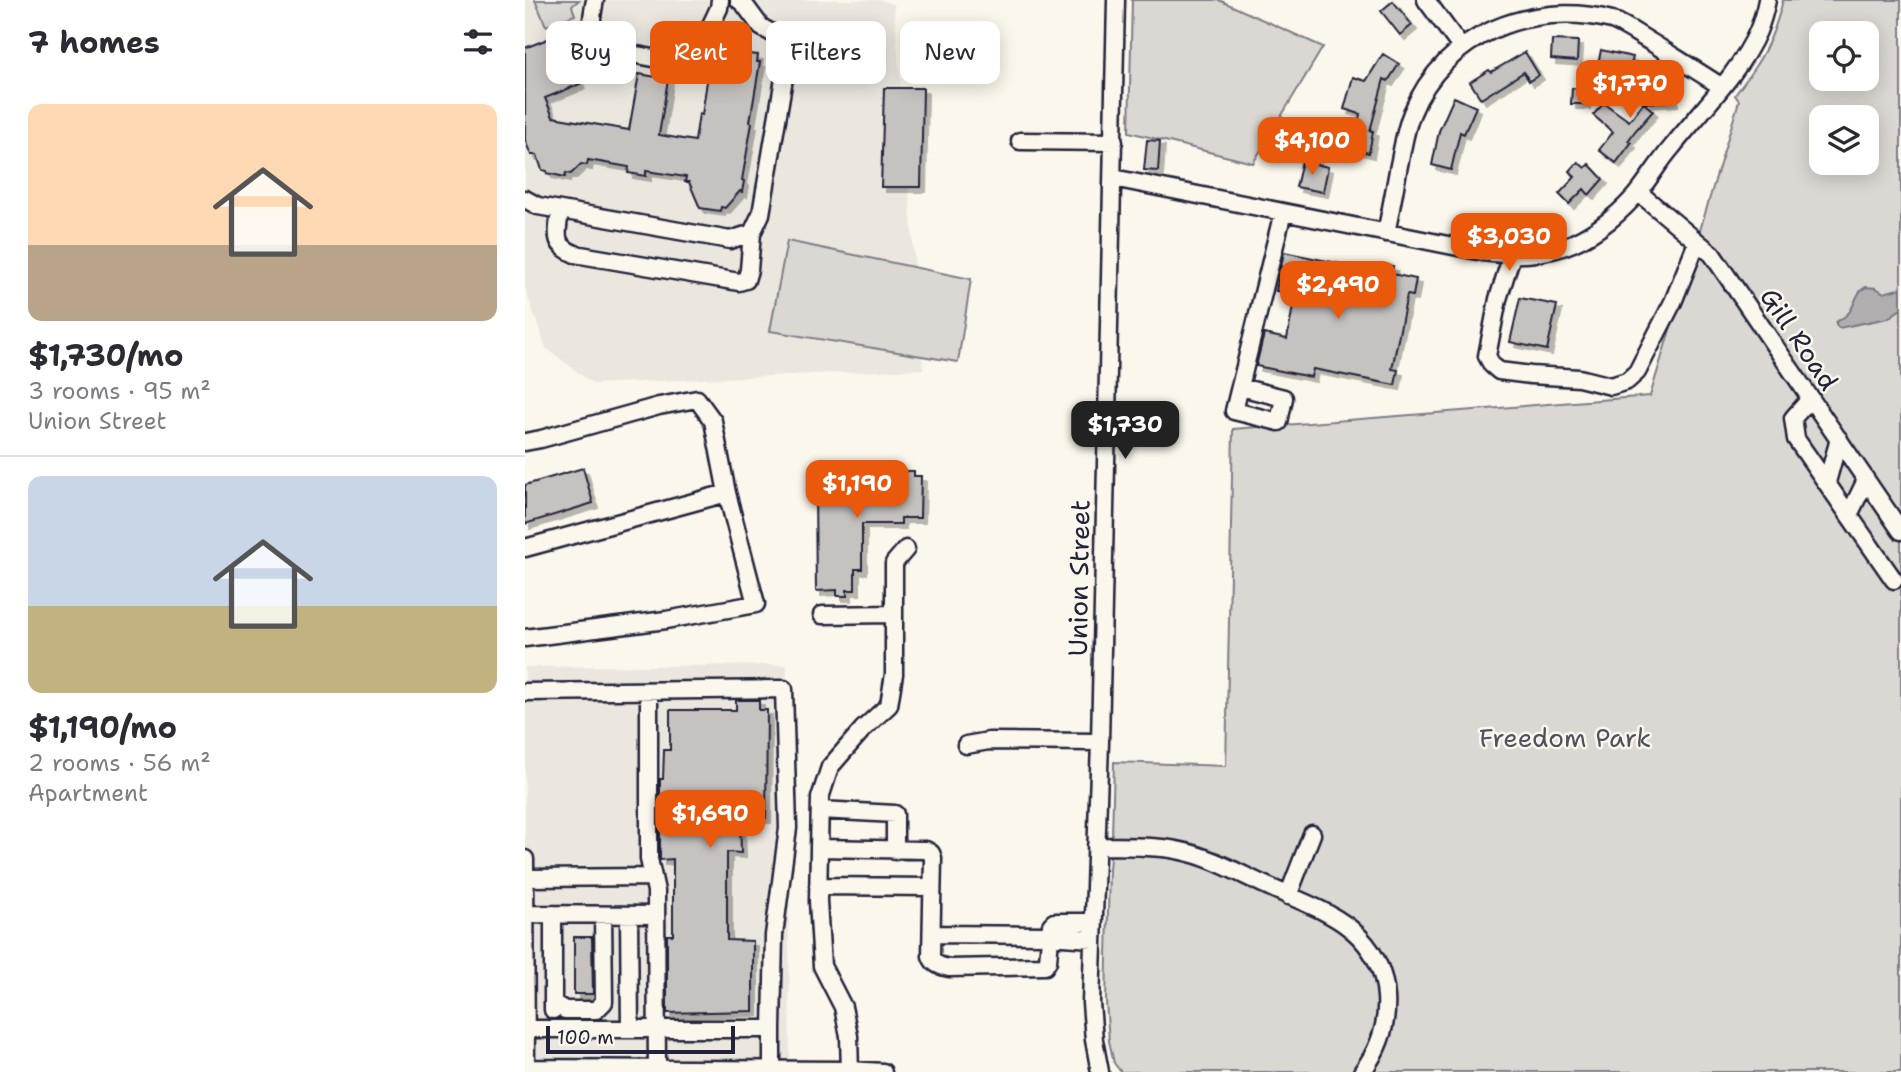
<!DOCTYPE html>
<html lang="en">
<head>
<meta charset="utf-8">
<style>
  :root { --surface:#fff; --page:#f7f7f7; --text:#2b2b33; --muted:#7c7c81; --line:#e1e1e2; --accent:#ea580c }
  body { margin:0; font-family:"Shantell Sans",sans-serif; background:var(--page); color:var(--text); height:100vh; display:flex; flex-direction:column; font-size:26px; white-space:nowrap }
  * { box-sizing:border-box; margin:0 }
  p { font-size:23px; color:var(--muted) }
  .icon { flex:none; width:38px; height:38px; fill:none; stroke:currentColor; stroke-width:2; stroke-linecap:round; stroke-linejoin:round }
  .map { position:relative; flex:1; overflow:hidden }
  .side { display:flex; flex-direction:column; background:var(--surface); width:525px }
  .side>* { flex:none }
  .top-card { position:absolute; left:21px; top:21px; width:665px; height:63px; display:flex; gap:14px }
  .controls { position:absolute; left:1284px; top:21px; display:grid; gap:14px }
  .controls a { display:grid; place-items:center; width:70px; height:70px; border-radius:14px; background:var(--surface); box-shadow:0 4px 18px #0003; font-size:35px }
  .scale { position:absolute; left:21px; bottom:18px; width:189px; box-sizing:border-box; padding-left:7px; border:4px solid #22223b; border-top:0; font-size:19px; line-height:24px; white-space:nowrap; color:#22223b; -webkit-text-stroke:5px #fbf7ec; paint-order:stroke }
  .price { position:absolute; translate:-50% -60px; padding:0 16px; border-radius:14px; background:var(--accent); color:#fff; font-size:23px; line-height:46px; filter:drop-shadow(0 2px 4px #0008) }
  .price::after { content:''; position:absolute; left:50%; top:42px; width:21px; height:16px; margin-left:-10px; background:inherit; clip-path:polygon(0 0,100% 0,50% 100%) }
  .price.selected { background:#222; color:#fff }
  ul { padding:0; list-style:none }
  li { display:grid; align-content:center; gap:14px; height:371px; padding:0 28px }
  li+li { border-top:2px solid var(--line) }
  li span { display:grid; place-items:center; height:217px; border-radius:14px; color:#555 }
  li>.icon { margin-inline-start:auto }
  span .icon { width:126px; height:126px; fill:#fffc; stroke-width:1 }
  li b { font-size:30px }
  h2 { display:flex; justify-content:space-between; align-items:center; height:84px; padding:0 28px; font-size:30px }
  .tag { padding:0 24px; border-radius:14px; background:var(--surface); box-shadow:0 4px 18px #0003; font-size:24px; line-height:63px }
  .tag.selected { background:var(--accent); color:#fff }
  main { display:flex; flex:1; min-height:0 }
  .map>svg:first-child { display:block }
  .built { fill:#ebe7df }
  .green { fill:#dbd8d3; stroke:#7e7d87; stroke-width:2; fill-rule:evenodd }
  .water { fill:#b1aeb0; stroke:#787681; stroke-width:2 }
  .building { fill:#c6c2c0; stroke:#22223b; stroke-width:2; filter:url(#shadow) }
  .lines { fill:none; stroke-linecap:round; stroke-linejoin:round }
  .minor-casing { stroke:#22223b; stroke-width:21 }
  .minor { stroke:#fbf7ec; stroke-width:16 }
  .labels { text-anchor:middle; stroke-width:5; stroke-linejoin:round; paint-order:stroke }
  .street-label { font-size:26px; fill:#22223b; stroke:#fbf7ec }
  .park-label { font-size:26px; fill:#505061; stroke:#fbf7ec }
</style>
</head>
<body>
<main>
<section class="side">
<h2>7 homes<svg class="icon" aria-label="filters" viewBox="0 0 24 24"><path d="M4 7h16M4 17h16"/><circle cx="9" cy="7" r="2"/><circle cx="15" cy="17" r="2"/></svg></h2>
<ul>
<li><span style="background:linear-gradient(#ffd9b3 65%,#b9a48a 0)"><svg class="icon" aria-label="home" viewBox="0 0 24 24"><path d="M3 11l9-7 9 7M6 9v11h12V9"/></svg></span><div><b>$1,730/mo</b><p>3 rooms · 95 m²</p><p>Union Street</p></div></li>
<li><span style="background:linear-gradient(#c9d6e8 60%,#c2b280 0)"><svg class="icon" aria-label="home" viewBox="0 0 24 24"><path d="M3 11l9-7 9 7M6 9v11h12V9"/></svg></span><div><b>$1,190/mo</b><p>2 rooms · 56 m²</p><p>Apartment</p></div></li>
</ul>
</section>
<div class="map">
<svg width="1376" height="1072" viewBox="0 0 1376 1072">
  <defs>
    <filter id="shadow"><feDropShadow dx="5" dy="5" stdDeviation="0" flood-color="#0004"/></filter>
  </defs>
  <rect width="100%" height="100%" fill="#fbf7ec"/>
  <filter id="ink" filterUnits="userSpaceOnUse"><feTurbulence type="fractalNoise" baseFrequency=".0143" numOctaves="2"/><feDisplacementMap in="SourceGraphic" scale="14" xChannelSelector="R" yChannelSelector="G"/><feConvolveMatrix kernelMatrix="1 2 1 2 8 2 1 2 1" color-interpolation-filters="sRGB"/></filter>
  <g filter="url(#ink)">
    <!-- built -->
    <path class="built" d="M0,0h354l15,4 29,365 -330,15 -47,-36 -21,-59z
      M262,665l3,404 -265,-1v-401z"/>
    <!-- green -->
    <path class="green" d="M10,0h44l-7,6 3,9 -29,11z
      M607,0h87l104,47 -70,116 -124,-31z
      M1258,0h118v1072h-780l-7,-9 -5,-22 -3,-39 3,-133 3,-33 2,-74 112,4 7,-337 417,-33 89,-295 -4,-6c25,-33 38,-54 48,-95zM1297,33h45v46h-45zM1297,117h45v46h-45z
      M262,241l184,38 -13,83 -188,-31z"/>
    <!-- water -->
    <path class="water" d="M1341,287l10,1 8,5 17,-5v21l-13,9 -49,10 -3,-3v-3c5,-3 11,-6 14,-11 6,-9 6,-19 16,-24z"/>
    <!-- building -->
    <path class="building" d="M868,1l19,24 -12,10 -19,-24z
      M45,30l12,28 -11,4 9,22 -35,14 8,19 76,13 10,-56 29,5 -9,56 36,6 4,-27 3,1 9,-61h4l1,-6 11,2 3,-4 16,3 2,5 10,1 -1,7h3l-10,60 2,1 -10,57 2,1 -2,11 -2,-1 -15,17 -4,-1 -1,4 -20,-3 -11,-26h-4l1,-5 -40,-6v5l-18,-3 1,-6 -41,-7 -1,5 -6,-1 -10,10 -5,-1 -1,4 -18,-4v-2l-5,-1 -5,-15h-6l-6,-15v-92z
      M1027,40l26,1 -1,20 -26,-2z
      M1076,50l32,7 -5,19 -31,-7z
      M1000,52l14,23 -10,6 -5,-9 -43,27 -11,-17 19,-12 2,2z
      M858,54l16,10 -11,17 -4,-2 -14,52h3l-4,22 -16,-4 7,-35 -16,-5 9,-32 13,4z
      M1147,79l1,22 -29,2 9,8 -18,20 -7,10 3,2 -15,20 -17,-13 14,-18 -20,-17 11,-12 25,18 23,-29v-10z
      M359,88h39l-2,99h-40z
      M1047,88l15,2 -2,14h-14z
      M929,97l22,10 -12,27 -4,-2 -9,38 -19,-5 7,-34z
      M622,140l13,1 -2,30 -14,-1z
      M777,161l26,6 -5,25 -27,-5z
      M1053,162l7,6 4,-4 14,15 -14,16 -5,-6 -15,15 -10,-10 16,-17 -5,-6z
      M759,252l72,15 -3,16 21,4 5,-23 14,2 -1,8 24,5 -3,17 -6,-1 -15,74 6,1 -3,15 -82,-16 -2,8 -55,-11 8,-32 23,5 8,-44 -19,-4z
      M995,298l37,7 -10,45 -37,-8z
      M58,468l10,35 -68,21v-39z
      M373,471h16v5h7l-1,42h-19v6h-39v45h-7v21h-8v6h-10v-6l-21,1 -1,-100h5v-14h16v-5l62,1z
      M211,700h23v10h8l-1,108h-26l1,35 -14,-1v88l26,1v70l-86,2v-78h6v-76l-13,1v-43h4v-21h-4v-17h3l1,-29h6v-40h66z
      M49,937h18l1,57h-19z"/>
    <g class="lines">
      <defs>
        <path id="minor" d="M70,0c-4,20 -6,30 4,48l65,12 22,-7 24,-26 9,-19 1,-8
          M901,0l34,46
          M495,141l94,1
          M588,178l370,74c31,4 61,4 90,-9 25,-11 50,-32 67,-53 11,-14 20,-29 32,-43 27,-34 69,-76 86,-116 4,-10 7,-21 9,-31
          M1113,192l74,62 189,277
          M0,199l13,7 192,34 22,-7 9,-19 29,-171 -29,-16 -17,-23 -5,-4
          M35,210c-2,22 -9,34 15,44l164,28 7,-2 3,-10 3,-37
          M861,233c5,-23 9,-46 13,-68 4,-18 6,-36 13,-52 32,-79 119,-113 200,-93 15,6 28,16 42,24 22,14 45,28 68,43
          M987,255l-14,44 -11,57 5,9 7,6 32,4 48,3 32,8 16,-5 10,-9 36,-70 24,-60
          M715,387l44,11 -5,24 -45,-11 49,-199
          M1286,398l-18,20 3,21 98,141
          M0,442l16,-3 118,-33 38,-7 16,22 14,72 -202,55
          M1302,482l12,-43
          M1324,515l17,-35
          M297,615l71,-1
          M0,638l141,-18 90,-16 -29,-111
          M124,691v168l7,32 1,181
          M0,692l259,-3 4,139 -14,107 -2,94
          M441,745l23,-4 111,1
          M295,810l75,4v37
          M571,846c28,1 58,-1 85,5 30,6 57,22 84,34 28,13 61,24 86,44 45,38 45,98 11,143
          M294,848l107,2 5,3 2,5 -2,98c3,9 9,10 18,12l96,-2 3,-5 3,-36 3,-3h39
          M0,859l1,213
          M0,878l128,-1
          M293,886l114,1
          M763,896l24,-62
          M0,914l131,1
          M28,914v96
          M104,915l1,114
          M407,934l117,1 13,2 31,2
          M28,1001l3,4 9,5h31l8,-8 -1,-87
          M1,1029h246v43
          M0,1068l325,2 33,2
          M325,1072l-1,-36 -6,-29 -21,-41 -4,-65 2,-103 10,-31 33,-38 26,-24 5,-31v-111l12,-14
          M575,1072l-6,-32 -3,-37 9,-261 16,-742"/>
      </defs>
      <!-- minor casing -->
      <use href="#minor" class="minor-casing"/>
      <!-- minor -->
      <use href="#minor" class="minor"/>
    </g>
  </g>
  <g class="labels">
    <!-- street labels -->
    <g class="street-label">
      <text transform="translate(1274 339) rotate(56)" y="9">Gill Road</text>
      <text transform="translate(554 578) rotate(-89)" y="9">Union Street</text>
    </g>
    <!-- park labels -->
    <g class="park-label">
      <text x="1040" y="747">Freedom Park</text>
    </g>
  </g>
</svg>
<div class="controls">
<a><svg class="icon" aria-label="locate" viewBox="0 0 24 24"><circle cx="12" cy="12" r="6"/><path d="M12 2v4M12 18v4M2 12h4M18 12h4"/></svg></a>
<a><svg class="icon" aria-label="layers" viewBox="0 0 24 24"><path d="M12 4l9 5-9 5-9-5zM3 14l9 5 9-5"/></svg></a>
</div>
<div class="scale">100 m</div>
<b class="price" style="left:1105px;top:120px">$1,770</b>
<b class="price" style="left:787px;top:177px">$4,100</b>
<b class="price" style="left:984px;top:273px">$3,030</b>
<b class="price" style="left:813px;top:321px">$2,490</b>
<b class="price selected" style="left:600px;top:461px">$1,730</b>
<b class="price" style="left:332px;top:520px">$1,190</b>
<b class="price" style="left:185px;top:850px">$1,690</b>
<div class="top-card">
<a class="tag">Buy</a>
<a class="tag selected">Rent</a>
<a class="tag">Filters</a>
<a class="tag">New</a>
</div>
</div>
</main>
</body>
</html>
